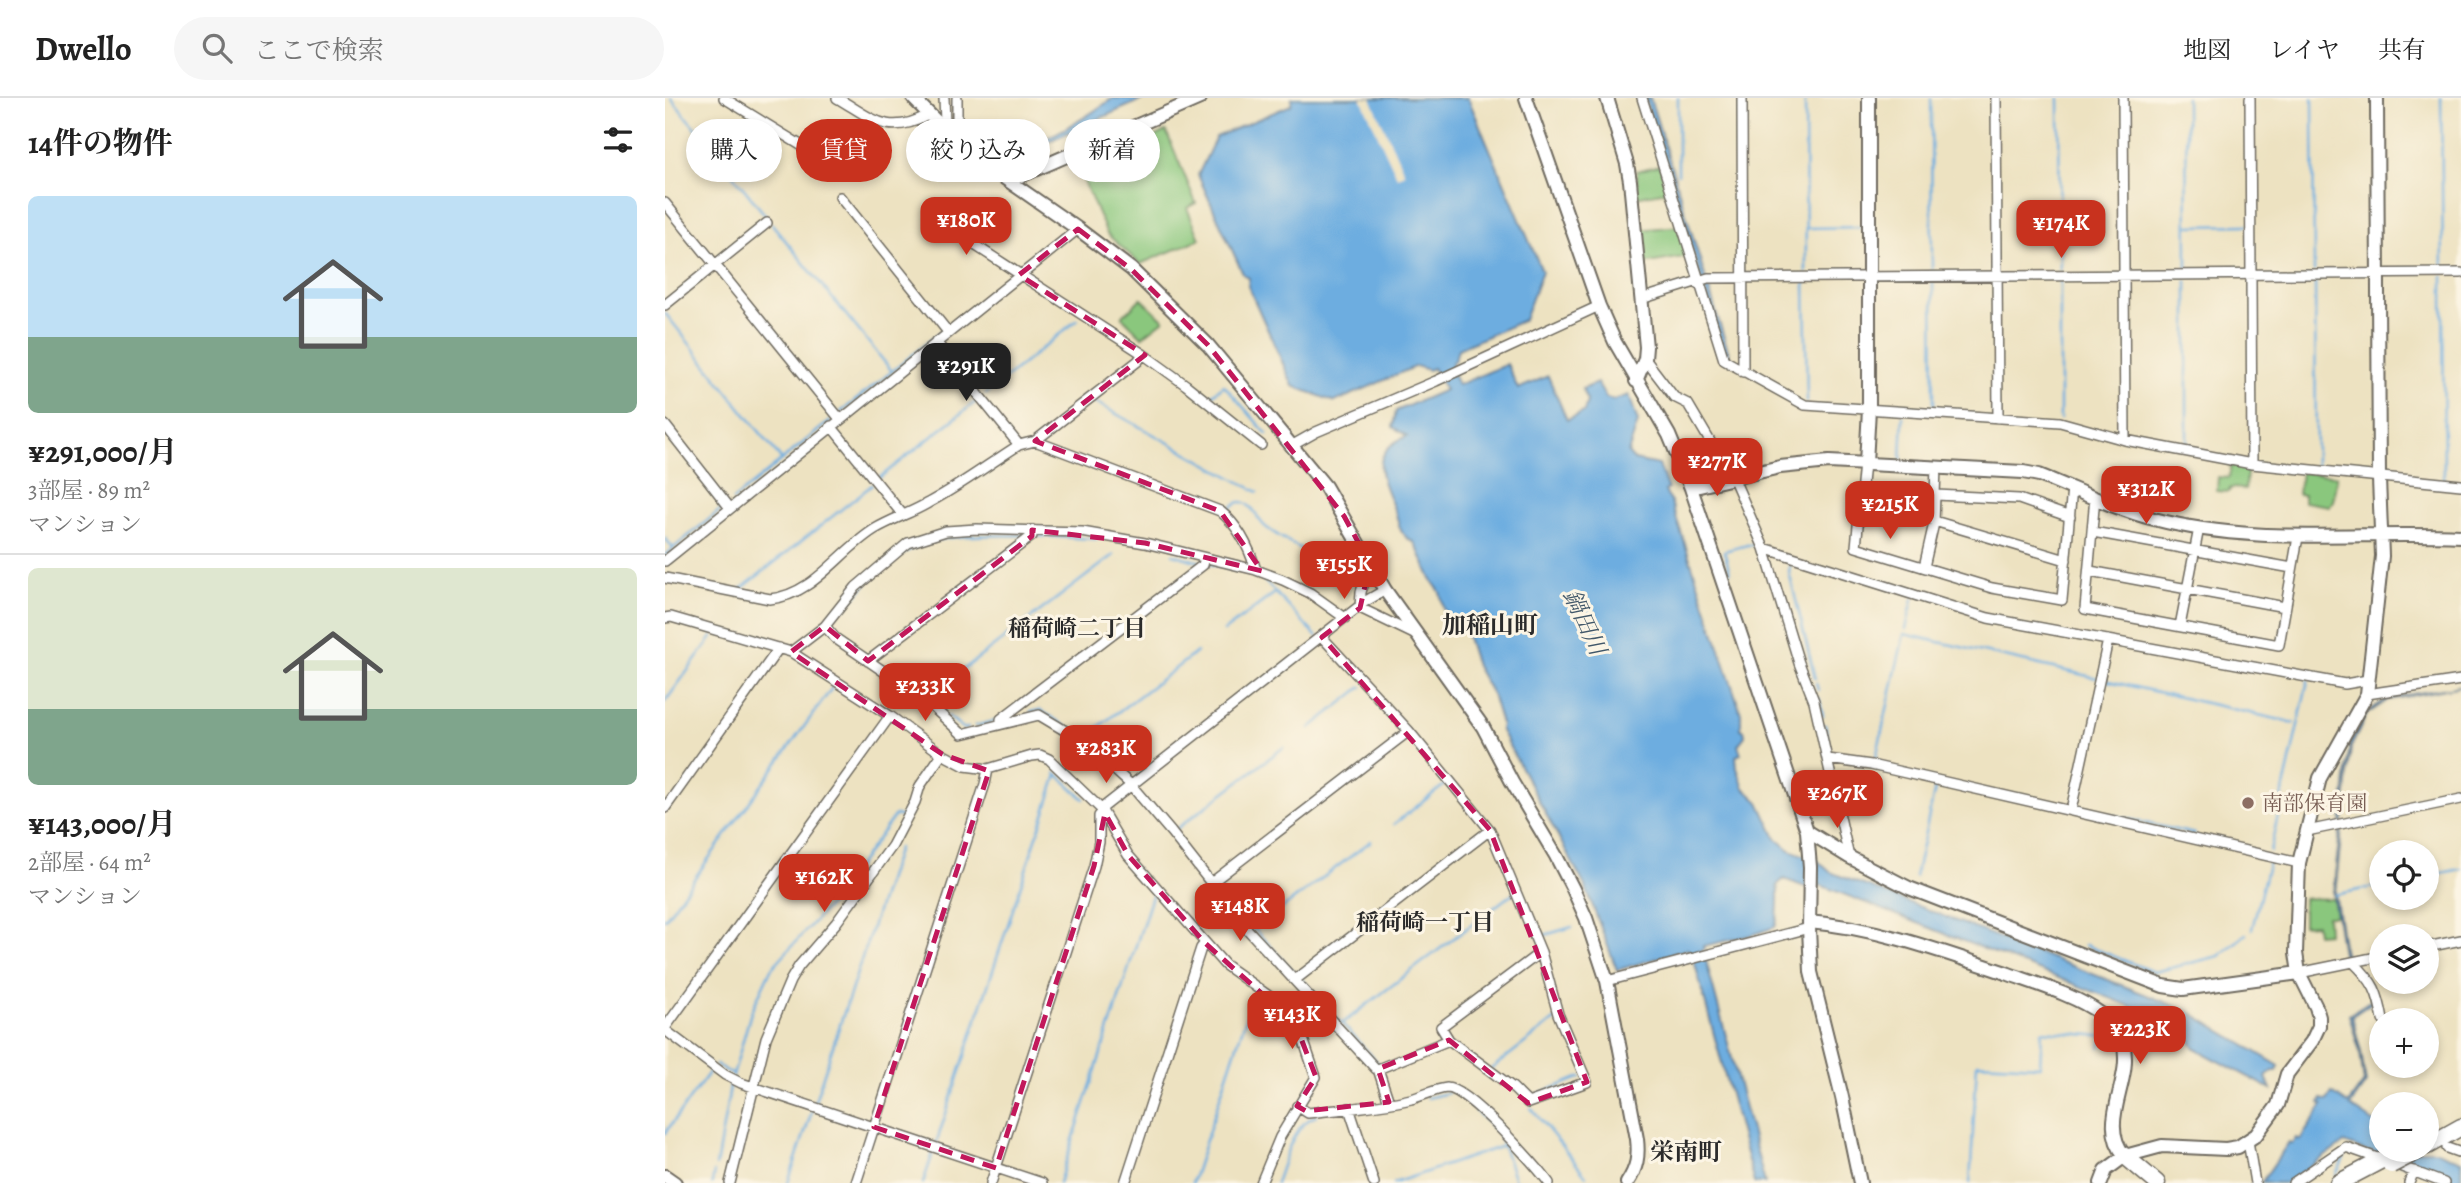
<!DOCTYPE html>
<html lang="ja">
<head>
<meta charset="utf-8">
<style>
  :root { --surface:#fff; --page:#f6f6f6; --text:#222; --muted:#767676; --line:#e0e0e0; --accent:#c8321e }
  body { margin:0; font-family:Alegreya,"Noto Serif JP",serif; background:var(--page); color:var(--text); height:100vh; display:flex; flex-direction:column; font-size:26px; white-space:nowrap }
  * { box-sizing:border-box; margin:0 }
  p { font-size:23px; color:var(--muted) }
  .icon { flex:none; width:38px; height:38px; fill:none; stroke:currentColor; stroke-width:2; stroke-linecap:round; stroke-linejoin:round }
  .map { position:relative; flex:1; overflow:hidden }
  .panel { display:flex; flex-direction:column; background:var(--surface); width:665px }
  .panel>* { flex:none }
  .banner { position:absolute; left:21px; top:21px; width:665px; height:63px; display:flex; gap:14px }
  .tools { position:absolute; left:1704px; top:742px; display:grid; gap:14px }
  .tools a { display:grid; place-items:center; width:70px; height:70px; border-radius:50%; background:var(--surface); box-shadow:0 4px 10px #0003; font-size:35px }
  .price { position:absolute; translate:-50% -60px; padding:0 16px; border-radius:14px; background:var(--accent); color:#fff; font-size:23px; line-height:46px; filter:drop-shadow(0 2px 4px #0008) }
  .price::after { content:''; position:absolute; left:50%; top:42px; width:21px; height:16px; margin-left:-10px; background:inherit; clip-path:polygon(0 0,100% 0,50% 100%) }
  .price.current { background:#222; color:#fff }
  ul { padding:0; list-style:none }
  li { display:grid; align-content:center; gap:14px; height:371px; padding:0 28px }
  li+li { border-top:2px solid var(--line) }
  li span { display:grid; place-items:center; height:217px; border-radius:10px; color:#555 }
  li>.icon { margin-inline-start:auto }
  span .icon { width:126px; height:126px; fill:#fffc; stroke-width:1 }
  li b { font-size:30px }
  h2 { display:flex; justify-content:space-between; align-items:center; height:84px; padding:0 28px; font-size:30px }
  .chip { padding:0 24px; border-radius:32px; background:var(--surface); box-shadow:0 4px 10px #0003; font-size:24px; line-height:63px }
  .chip.current { background:var(--accent); color:#fff }
  header { display:flex; align-items:center; gap:42px; box-sizing:border-box; height:98px; padding:0 35px; background:var(--surface); border-bottom:2px solid var(--line) }
  header strong { font-size:33px }
  nav { display:flex; gap:38px; margin-inline-start:auto; font-size:24px }
  .search { width:490px; height:63px; background:var(--page); display:flex; align-items:center; gap:18px; box-sizing:border-box; padding:0 24px; border-radius:38px; color:var(--muted); font-size:26px }
  main { display:flex; flex:1; min-height:0 }
  .map>svg:first-child { display:block }
  .green { fill:#8ac77d; stroke:#5a7954; stroke-width:2 }
  .water { fill:#6dade0; stroke:#4c6c86; stroke-width:2 }
  .pier { fill:#ede2c1 }
  .lines { fill:none; stroke-linecap:round; stroke-linejoin:round }
  .stream { stroke:#6dade0; stroke-width:2.5 }
  .street-casing { stroke:#6f6b60; stroke-width:12 }
  .secondary-casing { stroke:#6f6b60; stroke-width:16 }
  .highway-casing { stroke:#6f6b60; stroke-width:19 }
  .street { stroke:#fff; stroke-width:9 }
  .secondary { stroke:#fff; stroke-width:12 }
  .highway { stroke:#fff; stroke-width:16 }
  .highway-bridge-casing { stroke:#6f6b60; stroke-width:19; stroke-linecap:butt }
  .highway-bridge { stroke:#fff; stroke-width:16 }
  .marked { fill:none; stroke:#c2185b; stroke-width:5; stroke-dasharray:14 9; stroke-linejoin:round }
  .education-dot { fill:#8d6e63; stroke:#fcf5e5; stroke-width:2.5 }
  .labels { text-anchor:middle; stroke-width:6; stroke-linejoin:round; paint-order:stroke }
  .education-label { font-size:21px; fill:#785e54; stroke:#fcf5e5; text-anchor:start }
  .water-label { font-size:23px; font-style:italic; fill:#42586a; stroke:#fcf5e5 }
  .neighbourhood-label { font-size:23px; font-weight:bold; fill:#2b2b2b; stroke:#fcf5e5 }
  .quarter-label { font-size:24px; font-weight:bold; fill:#2b2b2b; stroke:#fcf5e5 }
</style>
</head>
<body>
<header>
<strong>Dwello</strong>
<div class="search"><svg class="icon" aria-label="search" viewBox="0 0 24 24"><circle cx="10" cy="10" r="6"/><path d="M15 15l6 6"/></svg>ここで検索</div>
<nav><a>地図</a><a>レイヤ</a><a>共有</a></nav>
</header>
<main>
<section class="panel">
<h2>14件の物件<svg class="icon" aria-label="filters" viewBox="0 0 24 24"><path d="M4 7h16M4 17h16"/><circle cx="9" cy="7" r="2"/><circle cx="15" cy="17" r="2"/></svg></h2>
<ul>
<li><span style="background:linear-gradient(#bfe0f5 65%,#7fa58c 0)"><svg class="icon" aria-label="home" viewBox="0 0 24 24"><path d="M3 11l9-7 9 7M6 9v11h12V9"/></svg></span><div><b>¥291,000/月</b><p>3部屋 · 89 m²</p><p>マンション</p></div></li>
<li><span style="background:linear-gradient(#dfe7d0 65%,#7fa58c 0)"><svg class="icon" aria-label="home" viewBox="0 0 24 24"><path d="M3 11l9-7 9 7M6 9v11h12V9"/></svg></span><div><b>¥143,000/月</b><p>2部屋 · 64 m²</p><p>マンション</p></div></li>
</ul>
</section>
<div class="map">
<svg width="1796" height="1085" viewBox="0 0 1796 1085">
  <rect width="100%" height="100%" fill="#fcf5e5"/>
  <filter id="ink" filterUnits="userSpaceOnUse"><feTurbulence type="fractalNoise" baseFrequency=".0143" numOctaves="2"/><feDisplacementMap in="SourceGraphic" scale="14" xChannelSelector="R" yChannelSelector="G"/><feConvolveMatrix kernelMatrix="1 2 1 2 8 2 1 2 1" color-interpolation-filters="sRGB"/></filter>
  <filter id="wash" filterUnits="userSpaceOnUse"><feTurbulence type="fractalNoise" baseFrequency=".00686" numOctaves="4" result="noise"/><feDisplacementMap in="SourceGraphic" scale="28" xChannelSelector="R" yChannelSelector="G"/><feGaussianBlur stdDeviation="1.57" result="paint"/><feColorMatrix in="noise" values="0 0 0 0 0 0 0 0 0 0 0 0 0 0 0 0 0 1.4 0 .05"/><feComposite in="paint" operator="in"/></filter>
  <g filter="url(#wash)">
    <rect width="100%" height="100%" fill="#ede2c1"/>
    <!-- green -->
    <path class="green" d="M501,33l30,72 -9,5 13,31 -60,25 -33,-30 -26,-59z
      M995,67l7,26 -32,6 -1,-12 3,-1v-13z
      M1014,128l10,30 -46,8 -4,-34z
      M476,200l23,22 -22,17 -20,-20z
      M1566,367l17,1 -3,23 -15,-1 -1,4 -12,-1 1,-14 11,1z
      M1636,374l36,4 -4,25 -4,5 -25,-4v-7l-6,-1z
      M1638,800l30,1 3,17h-9l1,17 -11,1 -1,-10 -13,1z"/>
    <!-- water -->
    <path class="water" d="M448,0h33l-128,57 -23,-1 -17,-16 6,-2c10,6 19,11 31,11 27,-1 76,-33 98,-49z
      M627,0h176l74,173 -18,49 -66,29 -3,11 -3,2 1,12 5,11 49,-21 11,25 30,-13 19,44 17,-8 3,-11 -5,-12 15,-6 9,15 8,2 15,-5 9,27 -10,31 6,7 25,5 9,24 -3,2 6,11 70,211v16l3,1 1,6 -7,9 3,9 -5,2 1,12 7,20 15,14 17,36 14,12 28,11 12,11 358,139 91,55 -2,5h-4l-7,6 5,12 -75,-40 -17,-24 -359,-140 -2,2h-13l-21,-8 -7,6c2,8 1,35 -2,42l-23,8 -49,11 1,3 -5,2 2,7 4,-1 60,226h-11l-62,-230h-2l-2,-4 -71,21 -32,-84 -85,-157 1,-5 -9,-30 -16,-28 -10,-32 -22,-24 -4,-18 -9,-13 -16,-36c-18,-9 -14,-17 -21,-34 -13,-32 -27,-56 13,-73l-14,-9 3,-16 49,-21 -12,-22 -5,2 -12,-4 -81,36 -42,-16 -45,-100 1,-8 -6,-4 -45,-99 18,-38 75,-32z
      M980,0h5l80,259 -4,1z
      M1796,588l-73,14 -21,14 -16,33 -16,146 10,66 20,20 7,12 2,10 -22,15 9,36 5,31 -16,23 25,17 6,-1 1,28h53l26,11v22h-7l-110,-40 -58,40h-25l28,-41 3,2 4,-6 4,2 23,-35 -3,-2 2,-4 5,2 5,-8 16,11 16,-22 -4,-30 -11,-37 22,-15c-2,-20 -19,-25 -28,-40l-10,-66 17,-151 15,-29 23,-16z"/>
    <!-- pier -->
    <path class="pier" d="M696,0h10l34,76 -8,3z"/>
    <g class="lines">
      <!-- stream -->
      <path class="stream" d="M6,0l95,118
        M1013,0v76
        M1140,0l1,175
        M1266,0l1,174
        M1394,0l1,173
        M1521,0l1,172
        M1648,0l1,173
        M1776,0l2,172
        M107,126l119,146
        M1522,128l60,-1
        M1141,130l58,-1
        M1778,178l1,203
        M1650,179l1,189
        M1268,182l1,131
        M1395,182v139
        M1522,183v167
        M1140,184l2,120
        M0,215l117,147
        M321,296l91,-74
        M543,300l16,-13 43,49
        M428,303l165,91
        M176,314l99,-79
        M1236,362l2,-44
        M214,380l98,-77
        M68,402l97,-79
        M561,413c6,-4 12,-12 19,-8 10,5 13,19 22,25 24,18 53,29 78,46
        M373,438l58,3
        M0,440l8,10
        M508,456l27,8
        M0,457l58,-47
        M234,458c38,-25 82,-20 125,-21
        M1126,463l-2,11 26,106
        M546,466l35,8
        M1065,474l-6,-21 23,-6h12
        M594,477l58,62
        M76,491l131,-104
        M179,511l23,-26
        M1241,531l7,-30
        M559,533l51,-38
        M1439,582l190,43
        M1151,585l2,7
        M262,599l187,-142
        M1154,600l4,18
        M0,604l48,-66
        M366,614l9,-2 46,29
        M283,618l16,13 4,-1
        M1160,627l5,25
        M310,628l20,-5
        M645,630l52,-41
        M420,639l112,-85
        M1169,656l30,5
        M1212,665l-2,-1 29,-128 193,44
        M391,675l28,26
        M1410,709l119,27
        M729,726l53,-41
        M510,732l109,-83
        M451,746l9,14 59,67
        M1605,753l38,-171
        M1762,778l34,-7
        M1250,779l21,-93
        M1670,797l47,-10
        M579,820l52,56
        M0,821l167,-231
        M1587,831l17,-69
        M589,832l117,-89
        M873,839l34,-10
        M1420,847l69,27 65,-16 27,-22
        M636,881l78,85
        M678,925l170,-130
        M51,966l17,11
        M826,971l65,-50
        M68,978l18,-64 20,-43 59,-65 65,-89 8,2 11,-31 18,-26
        M871,997l45,-18
        M762,1000l21,-5
        M149,1006l84,-256
        M866,1010l55,68
        M811,1013l22,21 18,51
        M0,1035l46,-63
        M271,1046l121,-369
        M51,1068l15,-84
        M1671,1077l9,-19
        M47,1085l2,-11
        M123,1085l24,-72
        M258,1085l10,-30
        M394,1085l94,-290
        M527,1085l63,-193
        M611,1085c8,-21 17,-60 40,-67
        M729,1085l109,-37
        M1305,1085l7,-120 63,3 2,-35 61,5 -3,11"/>
    </g>
  </g>
  <g filter="url(#ink)">
    <g class="lines">
      <defs>
        <path id="street" d="M59,0l96,59
          M172,0c35,20 50,39 91,17
          M292,0v32l6,15
          M977,0l82,262 81,45 255,17 65,18 127,24 209,21
          M1077,0l1,274
          M1331,0l2,320
          M1458,0l2,342
          M1585,0l2,366
          M277,31l3,-7 -1,-24
          M175,99l108,135
          M0,105l175,216
          M294,107l11,37 173,112 43,31 75,60
          M976,201l67,-21 753,-5
          M0,207l102,-82
          M271,244l83,103
          M980,261l29,38 14,7 43,73
          M0,327l65,83
          M166,328l72,89
          M370,343l103,-80 5,-7
          M628,347l23,-13 120,-51 163,-75
          M1199,365l-8,84 136,41 70,12 10,-112
          M1068,379l31,71 35,115 15,38 35,156
          M1271,397l83,4 51,18
          M1430,399l-10,112 194,36 19,-108
          M1195,415l54,2 152,45
          M1428,434l199,36
          M1099,450l224,70 357,66 23,-4
          M0,463l413,-332
          M705,466l-9,28 -1,16 56,27
          M1259,469l10,-44 2,-56
          M1425,473l195,36
          M0,480l105,21c44,-4 69,-48 105,-70 17,-10 36,-16 53,-26 32,-17 61,-39 91,-58l16,-4 185,70c19,15 29,36 36,59
          M0,520l6,-1 120,35 99,64 52,38 23,12 23,3 44,-13 8,-1 9,4 52,50 27,46 97,110 48,34 22,24 7,13 14,41 -36,60 -19,46
          M160,528l10,12 89,61 38,35 77,-19 45,27 46,42 41,48 77,98 128,139h2l11,33
          M1515,528l19,-98
          M657,539l87,94 81,99 51,122 17,62 29,68 -59,21 -16,-16 -63,-47
          M126,554l34,-26 31,-39 52,-44 38,-12 31,-2 105,3 63,11 111,27 27,10 27,13 35,25
          M203,563l164,-125v-6
          M1702,596l94,-14
          M336,624v-3l202,-154 2,-7
          M1163,661l43,6 428,98
          M0,710l114,-160
          M436,711l265,-208 19,-11
          M1406,712l37,-170
          M1642,733l154,-32
          M546,785l198,-152
          M1762,849l34,-7
          M1688,864c21,20 25,30 30,58
          M1634,875l83,-17
          M630,882l195,-150
          M942,883l202,-53
          M0,930l225,-312
          M0,932l60,45 16,8 301,100
          M713,971l71,-29 -8,-13 100,-75
          M632,1008l11,7c34,-4 69,-6 103,-14 11,-3 25,-10 36,-11 20,0 89,77 102,95
          M684,1010l25,75
          M1583,1043l7,42
          M1782,1050l14,5
          M1729,1066l50,19
          M65,1085l36,-145 24,-57 9,-15 37,-43 56,-77 23,-44 5,-16 22,-32
          M191,1085l129,-399 3,-15
          M326,1085l103,-317 5,-24v-26l4,-4
          M460,1085l76,-235 4,-5
          M1628,1085l53,-36 34,12
          M1744,1085l5,-12"/>
        <path id="secondary" d="M248,0l54,54 111,77 53,40 77,76 117,141 60,104 98,137 29,55 44,74 17,33 13,29 21,63 30,158c2,17 0,29 -10,44
          M861,0l73,208 16,36 54,93 22,53 116,343 3,36 -1,61 2,44 31,125 18,86
          M942,0l20,66 3,17 16,166 -1,12 -9,22
          M344,83l191,-83
          M1201,365l3,-54v-311
          M1026,390l89,-21 49,-5 194,10 16,3c38,15 76,34 115,44 102,27 204,12 307,17
          M1142,733l42,26 60,31 254,98 20,3 116,-16
          M1144,824c70,6 134,30 200,52 28,10 68,22 92,40 10,7 18,17 22,29 11,38 -27,79 2,113
          M0,1078l10,7
          M1436,1085l5,-13 19,-14 37,-10 64,3 12,-2 18,-12 22,-30 9,-31 25,-33 7,-15v-9l-3,-10 -17,-34 -3,-20 3,-90 21,-85 47,-84 15,-138 -3,-77 -2,-381"/>
        <path id="highway" d="M1762,1048l34,-19
          M1460,1058l32,27
          M1673,1085l42,-22"/>
      </defs>
      <!-- street casing -->
      <use href="#street" class="street-casing"/>
      <!-- secondary casing -->
      <use href="#secondary" class="secondary-casing"/>
      <!-- highway casing -->
      <use href="#highway" class="highway-casing"/>
      <!-- street -->
      <use href="#street" class="street"/>
      <!-- secondary -->
      <use href="#secondary" class="secondary"/>
      <!-- highway -->
      <use href="#highway" class="highway"/>
      <defs>
        <path id="highway-bridge" d="M1726,1067l29,-15"/>
      </defs>
      <!-- highway-bridge casing -->
      <use href="#highway-bridge" class="highway-bridge-casing"/>
      <!-- highway-bridge -->
      <use href="#highway-bridge" class="highway-bridge"/>
    </g>
  </g>
  <!-- marked area -->
  <path class="marked" d="M413,131l53,40 77,76 136,171 26,48 -10,44 -38,29 168,193 97,252 -59,21 -79,-63 -71,29 11,33 -83,9 -9,-5 19,-29 -21,-54 -90,-80 -77,-88 -23,-42 -11,53 -98,302 -122,-41 115,-356 -47,-17 -151,-102 34,-26 43,35 164,-125v-6l113,13 117,28 -42,-60 -185,-70 110,-86 -126,-80z"/>
  <!-- markers -->
  <circle class="education-dot" cx="1583" cy="705" r="7"/>
  <g class="labels">
    <!-- education labels -->
    <g class="education-label">
      <text x="1597" y="712">南部保育園</text>
    </g>
    <!-- water labels -->
    <g class="water-label">
      <text transform="translate(920 524) rotate(65)" y="8">鍋田川</text>
    </g>
    <!-- neighbourhood labels -->
    <g class="neighbourhood-label">
      <text x="412" y="538">稲荷崎二丁目</text>
      <text x="760" y="832">稲荷崎一丁目</text>
    </g>
    <!-- quarter labels -->
    <g class="quarter-label">
      <text x="825" y="535">加稲山町</text>
      <text x="1021" y="1062">栄南町</text>
    </g>
  </g>
</svg>
<div class="tools">
<a><svg class="icon" aria-label="locate" viewBox="0 0 24 24"><circle cx="12" cy="12" r="6"/><path d="M12 2v4M12 18v4M2 12h4M18 12h4"/></svg></a>
<a><svg class="icon" aria-label="layers" viewBox="0 0 24 24"><path d="M12 4l9 5-9 5-9-5zM3 14l9 5 9-5"/></svg></a>
<a>+</a>
<a>−</a>
</div>
<b class="price" style="left:301px;top:159px">¥180K</b>
<b class="price" style="left:1396px;top:162px">¥174K</b>
<b class="price current" style="left:301px;top:305px">¥291K</b>
<b class="price" style="left:1052px;top:400px">¥277K</b>
<b class="price" style="left:1481px;top:428px">¥312K</b>
<b class="price" style="left:1225px;top:443px">¥215K</b>
<b class="price" style="left:679px;top:503px">¥155K</b>
<b class="price" style="left:260px;top:625px">¥233K</b>
<b class="price" style="left:441px;top:687px">¥283K</b>
<b class="price" style="left:1172px;top:732px">¥267K</b>
<b class="price" style="left:159px;top:816px">¥162K</b>
<b class="price" style="left:575px;top:845px">¥148K</b>
<b class="price" style="left:627px;top:953px">¥143K</b>
<b class="price" style="left:1475px;top:968px">¥223K</b>
<div class="banner">
<a class="chip">購入</a>
<a class="chip current">賃貸</a>
<a class="chip">絞り込み</a>
<a class="chip">新着</a>
</div>
</div>
</main>
</body>
</html>
